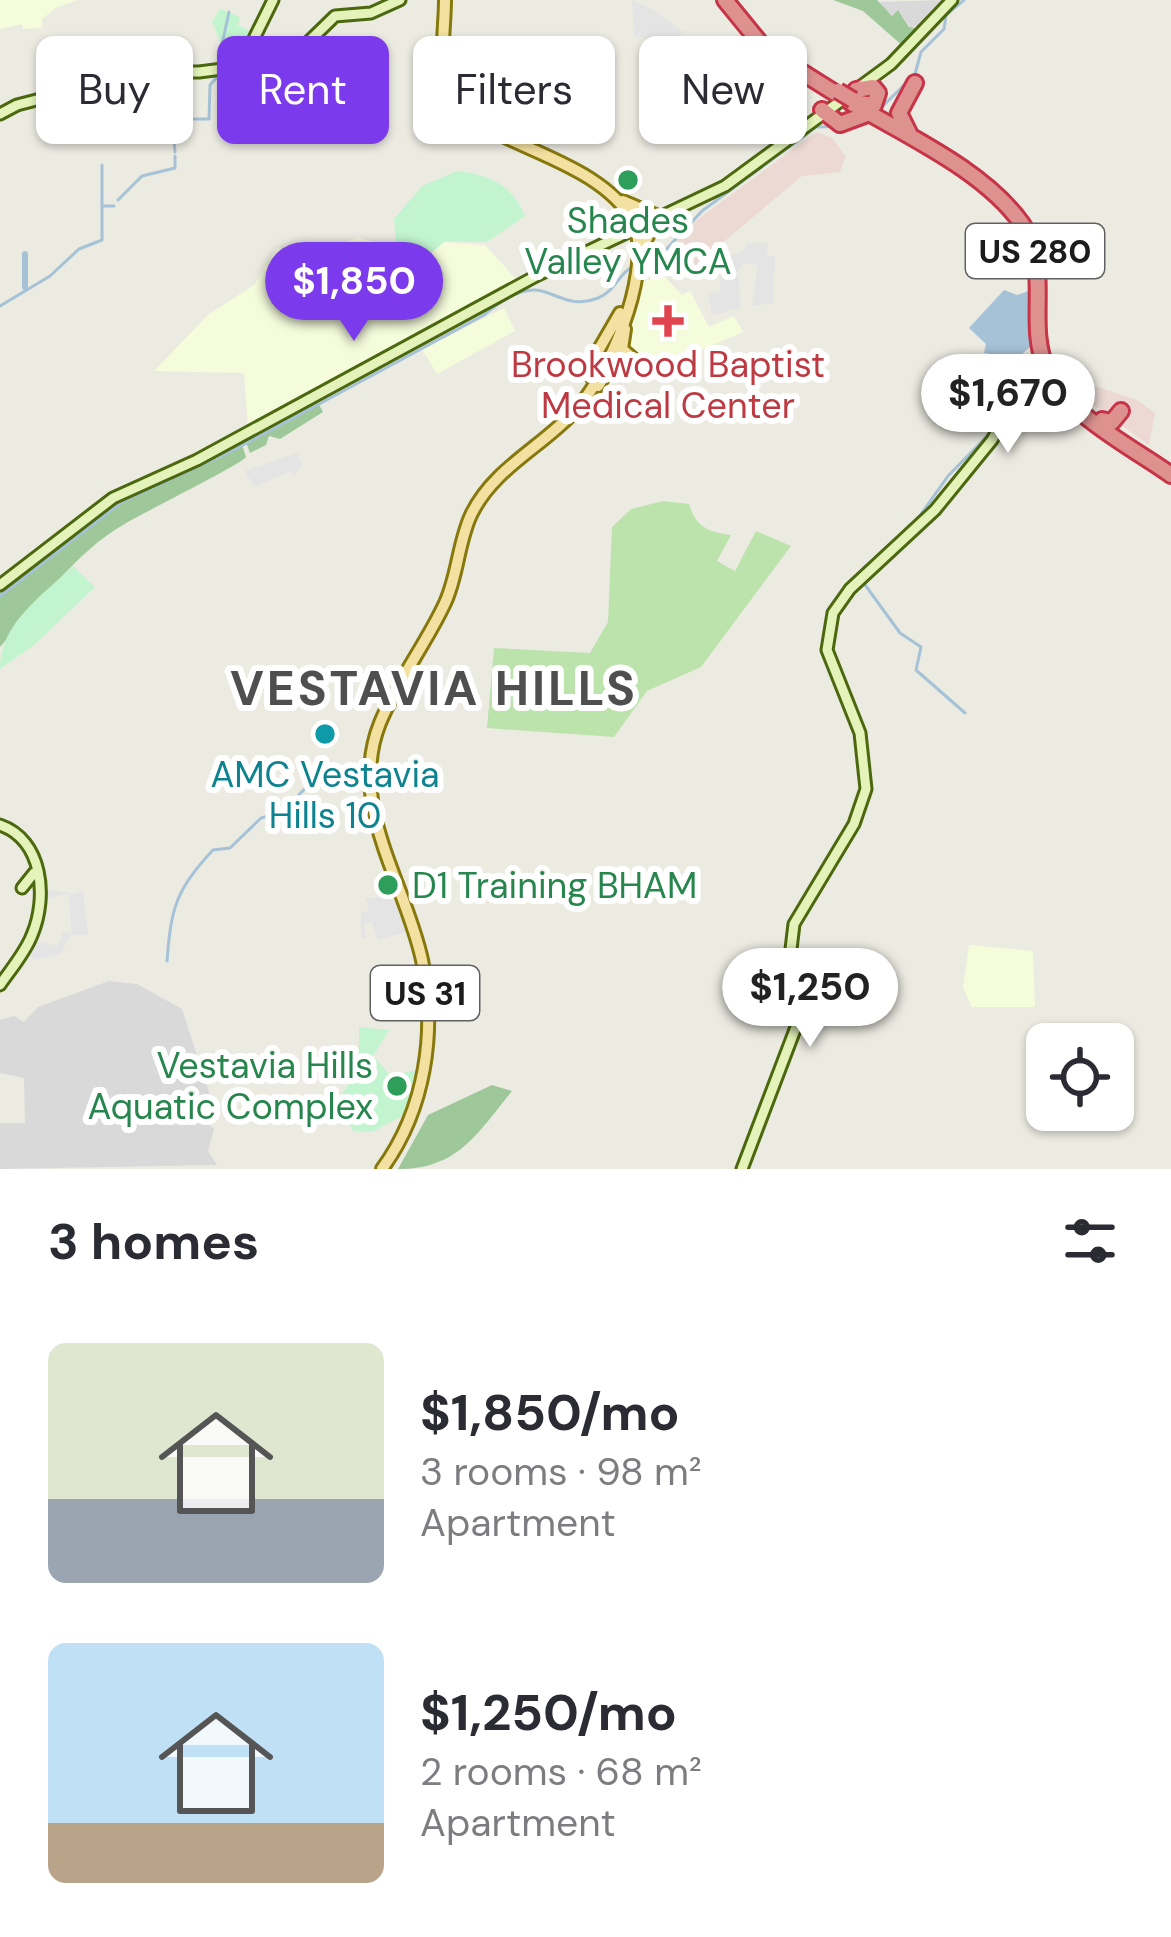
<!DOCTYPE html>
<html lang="en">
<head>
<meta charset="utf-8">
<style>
  :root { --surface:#fff; --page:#f7f7f7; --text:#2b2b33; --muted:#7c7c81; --accent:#7c3aed }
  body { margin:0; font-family:"DM Sans",sans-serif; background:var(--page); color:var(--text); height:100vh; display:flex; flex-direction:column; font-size:45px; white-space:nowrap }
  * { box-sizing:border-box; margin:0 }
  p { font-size:39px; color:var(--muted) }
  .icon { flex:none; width:66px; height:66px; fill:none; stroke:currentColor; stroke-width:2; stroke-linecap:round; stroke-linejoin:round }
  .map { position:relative; height:1169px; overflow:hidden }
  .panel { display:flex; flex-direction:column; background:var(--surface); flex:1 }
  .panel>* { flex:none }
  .banner { position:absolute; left:36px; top:36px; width:1101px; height:108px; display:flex; gap:24px }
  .fabs { position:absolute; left:1026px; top:1023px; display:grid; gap:24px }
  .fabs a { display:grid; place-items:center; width:108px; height:108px; border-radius:18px; background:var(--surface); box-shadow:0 3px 9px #0004; font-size:60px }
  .price { position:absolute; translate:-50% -102px; padding:0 27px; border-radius:42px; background:#fff; color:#222; font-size:39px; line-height:78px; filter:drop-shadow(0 3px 6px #0008) }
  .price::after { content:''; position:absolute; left:50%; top:72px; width:36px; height:27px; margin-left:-18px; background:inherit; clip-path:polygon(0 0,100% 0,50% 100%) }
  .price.selected { background:var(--accent); color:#fff }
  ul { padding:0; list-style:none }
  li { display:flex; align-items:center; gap:36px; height:300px; padding:0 48px }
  li span { display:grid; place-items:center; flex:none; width:336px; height:240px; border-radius:18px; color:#555 }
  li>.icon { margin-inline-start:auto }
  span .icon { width:144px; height:144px; fill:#fffc; stroke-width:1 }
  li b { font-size:51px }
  h2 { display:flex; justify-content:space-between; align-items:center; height:144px; padding:0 48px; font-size:51px }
  .chip { padding:0 42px; border-radius:18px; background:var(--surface); box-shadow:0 3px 9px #0004; font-size:42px; line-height:108px }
  .chip.selected { background:var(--accent); color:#fff }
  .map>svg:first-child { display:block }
  .residential { fill:#dad9d9 }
  .commercial { fill:#ecd9d3 }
  .education { fill:#f5fcdc }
  .grass { fill:#bce3ac }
  .forest { fill:#9ec89a }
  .park { fill:#c2f4d0 }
  .parking { fill:#e4e4e4 }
  .water { fill:#a6c2d7 }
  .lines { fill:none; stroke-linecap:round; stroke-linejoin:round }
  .stream { stroke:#a6c2d7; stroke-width:3 }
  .canal { stroke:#a6c2d7; stroke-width:6 }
  .secondary-casing { stroke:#4b680e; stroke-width:15 }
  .primary-casing { stroke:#87780d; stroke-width:16 }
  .highway-casing { stroke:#c73347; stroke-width:20 }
  .secondary { stroke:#e4f3ba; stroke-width:9 }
  .primary { stroke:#f3e1a1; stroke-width:10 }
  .highway { stroke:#de9290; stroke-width:14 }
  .primary-bridge-casing { stroke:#87780d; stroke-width:16; stroke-linecap:butt }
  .highway-bridge-casing { stroke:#c73347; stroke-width:20; stroke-linecap:butt }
  .primary-bridge { stroke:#f3e1a1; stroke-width:10 }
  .highway-bridge { stroke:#de9290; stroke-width:14 }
  .leisure-dot { fill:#2e9e5b; stroke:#fff; stroke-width:4.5 }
  .health-dot { fill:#e0444e; stroke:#fff; stroke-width:4.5 }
  .culture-dot { fill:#0f9aa8; stroke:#fff; stroke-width:4.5 }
  .labels { text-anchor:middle; stroke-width:12; stroke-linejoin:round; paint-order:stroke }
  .shield { fill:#fff; stroke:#606060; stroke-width:3 }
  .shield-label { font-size:33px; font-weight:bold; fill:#1c1c1c }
  .leisure-label { font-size:36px; fill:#27864d; stroke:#fff }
  .health-label { font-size:36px; fill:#be3a42; stroke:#fff }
  .culture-label { font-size:36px; fill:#0d838f; stroke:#fff }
  .district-label { font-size:48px; font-weight:bold; letter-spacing:3px; fill:#4f4f4f; stroke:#fff }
</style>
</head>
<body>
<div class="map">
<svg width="1171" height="1169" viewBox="0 0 1171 1169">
  <rect width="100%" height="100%" fill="#ecebe2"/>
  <!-- residential -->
  <path class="residential" d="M948,0l-23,26 -15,1 -11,-16 -6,5 -17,-14z
    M109,981l28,3 45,25 27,83 -2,30 7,7 -6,22 9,14 -217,4v-46h25l-1,-45 -24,-5v-53l14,-4 10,6 14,-15z"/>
  <!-- commercial -->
  <path class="commercial" d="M816,132l16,6 14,18 -6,16 -38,4 -119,100 -16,-8 -5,-6 24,-34z
    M1067,370l22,14 48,16 18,13 -6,32 -72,-52z"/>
  <!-- education -->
  <path class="education" d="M0,0h77l-21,8 -14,11v9l-19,1 -1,-5 -22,5z
    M357,238l47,10 11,14 28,-20 42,3 32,35 -269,148 -4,-55 -90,-2 54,-56 46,-30 23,-37 44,3z
    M664,276l18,19 8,-4 19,36 25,-11 9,16 -90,39 -11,-14 -15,-2 1,-30 16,-44z
    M504,308l11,23 -78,43 -15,-25z
    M969,945l64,6 2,56h-63l-9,-19z"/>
  <!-- grass -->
  <path class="grass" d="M663,501l26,3c7,23 19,28 42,31l-14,26 18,10 21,-40 35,15 -90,121 -54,24 -33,46 -127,-9 7,-80 96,5 18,-31 4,-95 19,-18z"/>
  <!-- forest -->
  <path class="forest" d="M833,0h44l15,16 6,-6 11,17 14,2 -19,18 -41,-36z
    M316,399l7,13 -43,27 -11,-3 -3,9 -16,8 -5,-13z
    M241,441l5,16c-4,7 -104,56 -123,68 -47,27 -84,79 -123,122v-60l102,-79z
    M492,1085l20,6c-35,43 -54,78 -114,78l30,-54z"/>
  <!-- park -->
  <path class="park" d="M220,9l20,8 -2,8 19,10 -16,26 -22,6 2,-24 -9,-21z
    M457,171c32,3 56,15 68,45l-38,26 -42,-1 -18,16 -16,2 -3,-11 -12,-5 -2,-24 28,-33z
    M73,566l22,21 -61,58 -34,24c0,-46 41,-72 73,-103z
    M359,1027l30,3 -16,26 17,19 30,-5 -11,42 -37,20 -19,-1 -15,-32 13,-18 -8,-7 16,-24z"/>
  <!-- parking -->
  <path class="parking" d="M632,0l24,11 27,21 -8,7 -41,-2z
    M747,243h21l-1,13h8l-2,48 -21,1 6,-40 -14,-2 -6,9 3,36 -29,7 -4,-22 11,-1 4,-34 21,-7z
    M297,453l5,11 -7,11 -4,-4 -37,16 -9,-16z
    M44,889l30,5 9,-4 5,45h-17l-11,19 -25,6 -5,-4 -5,7 -1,-6 19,-55 -4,22 5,2 -17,29 9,-14 22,5 5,-14 8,1 -2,-39 -22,4z
    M365,898h32l12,33 -31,9 -6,-18 -8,1 2,16 -5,-1v-26l8,-1z"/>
  <!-- water -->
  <path class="water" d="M1004,290l13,5 14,-5 3,53 -16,15 -34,-5 2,-9 -17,-16z"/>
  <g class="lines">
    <!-- stream -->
    <path class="stream" d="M218,63l11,-51
      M915,74l6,-22 23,-23 2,-14 18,-15
      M881,108l32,-32
      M304,113l24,-22
      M175,152l-1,-11 14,-5v-17h21l1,-34 7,-8
      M102,165v40
      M118,200l24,-24 33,-8v-12
      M642,263l18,-7 42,-45 114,-84 36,-1
      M0,306l50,-30 29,-27 23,-9v-34h12
      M1007,357l22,16 -2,7
      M866,568l53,-51 29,-41 42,-43 14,-31 19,-15
      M863,582l37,51 21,14 -5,23 49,43
      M0,596l122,-94 110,-51 252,-136c65,-55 66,1 114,-17 17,-7 20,-23 35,-32
      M167,961c4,-53 9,-72 46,-111l17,-2 31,-30 19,-5 36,-35"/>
    <!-- canal -->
    <path class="canal" d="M25,254v33"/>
    <defs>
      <path id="secondary" d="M242,63l31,-63
        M0,114l17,-9 128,-33h54l79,-10 22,-12 35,-34 36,-3 29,-13
        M0,585l113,-87 84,-38 339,-184 189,-90 166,-122 61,-64
        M0,825c43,15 48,72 32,110 -7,18 -21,34 -32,50
        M22,888l12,-15
        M742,1169l62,-163 -13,-57 3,-25 60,-100 12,-35 -6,-56 -33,-83 6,-37 17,-24 85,-79 57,-70 21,-36 37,-36"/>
      <path id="primary" d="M445,0c0,28 -7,66 4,93 22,52 148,59 186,131
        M623,201l33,14
        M617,234l5,-25
        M642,248l15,-30
        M625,329l-3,20 14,12
        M592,378l3,-22 25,-43
        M598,386l24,-37
        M382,1169c43,-59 55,-137 40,-209 -17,-79 -75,-155 -42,-237 17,-42 46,-79 65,-120 13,-28 13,-60 26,-88 22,-46 69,-67 102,-102 37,-39 76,-133 63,-185"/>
      <path id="highway" d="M725,0l40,49 70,44
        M856,90l17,-3 5,6 -4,12 -15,-2
        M850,102c55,33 134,68 172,122 30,44 4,99 24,144 19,46 86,79 125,107
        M822,110l18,14 27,-10
        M909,133l-10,-20 16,-30
        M1102,420l10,2 9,-11"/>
    </defs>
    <!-- secondary casing -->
    <use href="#secondary" class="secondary-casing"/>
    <!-- primary casing -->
    <use href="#primary" class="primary-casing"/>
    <!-- highway casing -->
    <use href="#highway" class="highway-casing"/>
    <!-- secondary -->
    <use href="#secondary" class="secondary"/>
    <!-- primary -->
    <use href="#primary" class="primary"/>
    <!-- highway -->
    <use href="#highway" class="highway"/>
    <defs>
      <path id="primary-bridge" d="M636,223l2,5"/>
      <path id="highway-bridge" d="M838,91l15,9"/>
    </defs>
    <!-- primary-bridge casing -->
    <use href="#primary-bridge" class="primary-bridge-casing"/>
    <!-- highway-bridge casing -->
    <use href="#highway-bridge" class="highway-bridge-casing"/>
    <!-- primary-bridge -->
    <use href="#primary-bridge" class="primary-bridge"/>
    <!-- highway-bridge -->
    <use href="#highway-bridge" class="highway-bridge"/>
  </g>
  <!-- markers -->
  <g class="leisure-dot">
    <circle cx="628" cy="180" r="12"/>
    <circle cx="388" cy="885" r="12"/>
    <circle cx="397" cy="1086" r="12"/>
  </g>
  <path class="health-dot" d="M662 303h12v12h12v12h-12v12h-12v-12h-12v-12h12z"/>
  <circle class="culture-dot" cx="325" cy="734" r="12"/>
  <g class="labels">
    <!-- shield labels -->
    <g class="shield">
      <rect x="966" y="224" width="138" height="54" rx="9"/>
      <rect x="371" y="966" width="108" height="54" rx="9"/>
    </g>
    <g class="shield-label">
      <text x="1035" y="263">US 280</text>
      <text x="425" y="1005">US 31</text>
    </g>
    <!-- leisure labels -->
    <g class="leisure-label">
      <text x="628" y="233">Shades<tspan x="628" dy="41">Valley YMCA</tspan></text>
      <text x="412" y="898" text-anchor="start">D1 Training BHAM</text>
      <text x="373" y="1078" text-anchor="end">Vestavia Hills<tspan x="373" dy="41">Aquatic Complex</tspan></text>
    </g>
    <!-- health labels -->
    <g class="health-label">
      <text x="668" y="377">Brookwood Baptist<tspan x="668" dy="41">Medical Center</tspan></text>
    </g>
    <!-- culture labels -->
    <g class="culture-label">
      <text x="325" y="787">AMC Vestavia<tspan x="325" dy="41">Hills 10</tspan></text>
    </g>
    <!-- district labels -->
    <g class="district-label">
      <text x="434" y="705">VESTAVIA HILLS</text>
    </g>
  </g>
</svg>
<div class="fabs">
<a><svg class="icon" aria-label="locate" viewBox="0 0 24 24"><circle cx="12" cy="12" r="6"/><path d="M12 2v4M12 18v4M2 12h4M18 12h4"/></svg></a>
</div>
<b class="price selected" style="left:354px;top:344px">$1,850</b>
<b class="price" style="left:1008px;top:456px">$1,670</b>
<b class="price" style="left:810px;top:1050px">$1,250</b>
<div class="banner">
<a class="chip">Buy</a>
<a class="chip selected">Rent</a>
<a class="chip">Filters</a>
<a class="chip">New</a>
</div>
</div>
<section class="panel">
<h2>3 homes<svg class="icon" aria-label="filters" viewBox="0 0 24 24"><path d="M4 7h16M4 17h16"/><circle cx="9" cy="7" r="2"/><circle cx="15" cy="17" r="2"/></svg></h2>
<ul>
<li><span style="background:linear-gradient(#dfe7d0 65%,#9aa5b1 0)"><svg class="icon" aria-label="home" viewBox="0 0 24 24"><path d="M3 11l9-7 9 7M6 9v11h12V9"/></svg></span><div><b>$1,850/mo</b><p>3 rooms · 98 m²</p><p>Apartment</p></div></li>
<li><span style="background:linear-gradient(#bfe0f5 75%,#b9a48a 0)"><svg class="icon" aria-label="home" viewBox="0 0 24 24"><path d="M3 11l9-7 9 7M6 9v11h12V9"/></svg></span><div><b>$1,250/mo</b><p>2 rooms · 68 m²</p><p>Apartment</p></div></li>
</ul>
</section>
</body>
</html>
